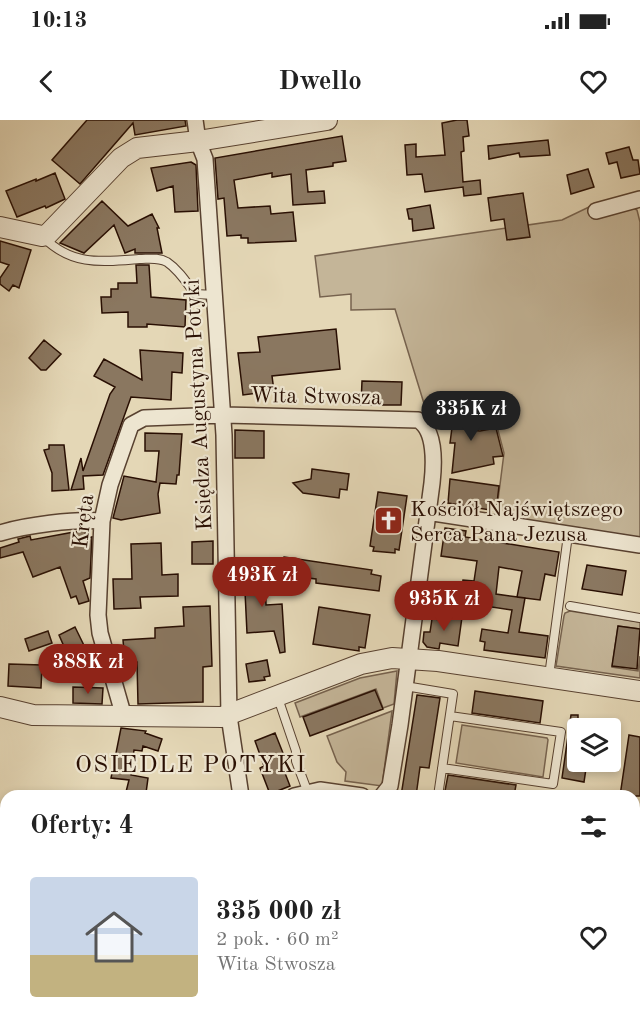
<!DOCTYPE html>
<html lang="pl">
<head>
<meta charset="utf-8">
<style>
  :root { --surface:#fff; --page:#f6f6f6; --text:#222; --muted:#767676; --accent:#8f2418 }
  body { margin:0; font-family:"Old Standard TT",serif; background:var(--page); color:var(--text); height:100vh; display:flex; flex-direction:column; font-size:22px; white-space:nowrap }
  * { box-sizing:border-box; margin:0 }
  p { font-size:20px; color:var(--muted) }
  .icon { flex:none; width:33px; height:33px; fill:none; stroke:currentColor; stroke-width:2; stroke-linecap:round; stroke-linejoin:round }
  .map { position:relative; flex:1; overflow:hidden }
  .sheet { position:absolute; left:0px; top:670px; width:640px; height:236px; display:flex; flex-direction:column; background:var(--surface); border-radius:18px 18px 0 0; box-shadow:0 3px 9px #0003 }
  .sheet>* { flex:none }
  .tools { position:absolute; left:567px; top:598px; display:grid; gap:12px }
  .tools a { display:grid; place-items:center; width:54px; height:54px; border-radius:6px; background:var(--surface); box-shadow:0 3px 9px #0003; font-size:30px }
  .price { position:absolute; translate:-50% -51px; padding:0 14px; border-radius:21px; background:var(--accent); color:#fff; font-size:20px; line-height:39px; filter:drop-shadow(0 2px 3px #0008) }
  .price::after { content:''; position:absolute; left:50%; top:36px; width:18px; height:14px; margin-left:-9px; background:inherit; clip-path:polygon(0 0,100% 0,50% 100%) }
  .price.current { background:#222; color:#fff }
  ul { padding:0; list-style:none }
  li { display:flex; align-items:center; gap:18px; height:150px; padding:0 30px }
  li span { display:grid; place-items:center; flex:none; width:168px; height:120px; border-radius:6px; color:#555 }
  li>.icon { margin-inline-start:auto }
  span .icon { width:72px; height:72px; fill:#fffc; stroke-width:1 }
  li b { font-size:26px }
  h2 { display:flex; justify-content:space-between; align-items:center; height:72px; padding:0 30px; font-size:26px }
  .status { display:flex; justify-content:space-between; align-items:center; height:42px; padding:0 30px; background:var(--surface); direction:ltr }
  .status svg { height:16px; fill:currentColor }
  header { display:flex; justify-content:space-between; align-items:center; height:78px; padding:0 30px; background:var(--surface); font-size:27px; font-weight:600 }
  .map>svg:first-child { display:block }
  .green { fill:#c4b598; stroke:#76624e; stroke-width:1.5 }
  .building { fill:#8a7760; stroke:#290f03; stroke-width:1.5 }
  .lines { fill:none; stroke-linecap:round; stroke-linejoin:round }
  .service-casing { stroke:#584130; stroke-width:10 }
  .minor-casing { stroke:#584130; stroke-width:18 }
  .tertiary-casing { stroke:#584130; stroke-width:22 }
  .service { stroke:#ede5d0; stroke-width:8 }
  .minor { stroke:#ede5d0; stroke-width:15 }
  .tertiary { stroke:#ede5d0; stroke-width:20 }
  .labels { text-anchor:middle; stroke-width:4.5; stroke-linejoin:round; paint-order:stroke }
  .street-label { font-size:22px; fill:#290f03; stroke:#ede5d0 }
  .poi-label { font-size:22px; fill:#290f03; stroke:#ede5d0; text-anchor:start }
  .neighbourhood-label { font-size:24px; letter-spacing:1.5px; fill:#290f03; stroke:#ede5d0 }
</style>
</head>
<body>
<div class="status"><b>10:13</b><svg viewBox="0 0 49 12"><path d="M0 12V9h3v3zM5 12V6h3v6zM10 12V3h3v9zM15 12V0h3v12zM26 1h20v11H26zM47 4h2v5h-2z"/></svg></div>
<header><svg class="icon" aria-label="back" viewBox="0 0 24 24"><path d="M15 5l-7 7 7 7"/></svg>Dwello<svg class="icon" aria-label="heart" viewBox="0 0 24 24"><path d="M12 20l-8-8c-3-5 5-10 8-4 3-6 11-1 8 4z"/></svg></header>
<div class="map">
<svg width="640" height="905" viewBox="0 0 640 905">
  <rect width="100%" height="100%" fill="#e4d7b6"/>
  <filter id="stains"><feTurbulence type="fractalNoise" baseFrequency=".00333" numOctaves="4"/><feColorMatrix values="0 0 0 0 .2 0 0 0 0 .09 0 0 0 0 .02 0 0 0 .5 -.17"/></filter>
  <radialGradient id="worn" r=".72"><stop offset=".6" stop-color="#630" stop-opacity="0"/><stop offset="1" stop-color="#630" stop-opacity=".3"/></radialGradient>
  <!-- green -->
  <path class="green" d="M591,86l40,1 6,3 3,12v317l-144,-23 8,-63 -15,-57 -63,14 -31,-101 -44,1v-16l-31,3 -5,-41 247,-36z
    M570,491l70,11v7l-22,-3 -6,41 26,4 2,-15v22l-84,-12 8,-50 1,-3z
    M397,551l-3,33 -11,4 -7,-19 -76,28 -5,-14 65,-25z
    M392,591l-10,75 -37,-5 1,-9 -9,-10 -10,-26z
    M462,605l85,13 1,2 -5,37 -87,-14z"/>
  <!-- building -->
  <path class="building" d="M87,0h98l1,6 -51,9 -2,-12 -53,61 -28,-24z
    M457,0h10l2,16 -6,1 1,14 -3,1 2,30 17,-2 1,14 -17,2 -1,-9 -38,5 -3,-18 -15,1 -2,-30 11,-1v13l29,-2 -3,-32z
    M342,16l4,25 -13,2v3l-27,4 2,22 16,-1 1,12 -32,2 -2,-31 -19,3v-4l-38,7 4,28 32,-2 1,8 22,-2 3,29 -48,2v-5h-7v-3l-14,1 -3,-38 -6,1 -3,-41z
    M548,20l2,15 -30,2 -1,-4 -30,6 -1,-13z
    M629,27l4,13h5l2,14 -19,4 -4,-16 -8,2 -3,-11z
    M191,42l5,3 2,46 -23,1 -2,-26 -16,5 -6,-23z
    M588,49l6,18 -23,7 -4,-19z
    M55,53l10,26 -19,9 -1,-2 -28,11 -11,-26 30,-12v2z
    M523,73l7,44 -23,3 -3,-21 -13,2 -3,-23z
    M102,81l26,25 24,-12 7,14h-2l5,25h-27v-4l-10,4 -11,-28 -30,28 -24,-10z
    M430,85l4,23 -21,3 -1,-12h-3l-2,-10z
    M0,121l31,9 -12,38 -6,-3 -4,6 -9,-7v-6l9,-13 -9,-3z
    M136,145h13l2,32 35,3 -1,27 -38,-3v3h-19v-15l-26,1 -1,-16h10v-8h7v-6h19z
    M336,209l4,40 -68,7 2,15 -31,4 -5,-42 22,-1 -2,-15z
    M44,220l17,14 -15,16h-5l-12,-12z
    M140,230l43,3 -1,20 -10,-1 -1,28 -40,-3 -28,78 -20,1 1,13 -13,1 10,-32 2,13 27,-77 5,-7 -21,-11 10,-17 38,21z
    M362,261l40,1 -1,23h-40z
    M465,282l5,28 10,1 16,-3 7,28 -10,1 1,7 -42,9 3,-30h-5l3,-23h-4l-3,-15z
    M235,310l29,1v27h-29z
    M145,313l37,1 -3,41h-2l-1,9 -16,-1 -2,11 2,19 -39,7 -8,-2 11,-42 32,6 3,-31h-14z
    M49,325h15l5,45 -17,1v-18l-8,-23 5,-1z
    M312,349l37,5 -2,16 -7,-1 -1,9 -36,-5 -10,-10 18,-4z
    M450,359l49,7 -3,25 -48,-8z
    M378,372l29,4 -8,54 -4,-1v4l-22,-2 1,-4 -4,-1z
    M445,408l21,3 -1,6 94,15 -4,24 -10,-2 -5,26 -23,-3 5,-26 -23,-4 -3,27 29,4 -6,34 29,4 -3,22 -61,-8 1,-8 -5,-1 2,-12 26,4 4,-23 -33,-5 -1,11 -20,-3 5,-33 11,1 3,-20 -36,-5z
    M85,410l1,8 6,-1 -2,41 -7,3 6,20 -10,3 -3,-8 -5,2 -11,-31 -27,10 -10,-25 -23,6v-10l19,-6 -1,-3 12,-3 1,4z
    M213,421v23h-21v-22z
    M161,423l1,32 16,-1v22l-38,1 1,11 -27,1 -1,-30h19l-1,-35z
    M284,437l88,13 -1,4 10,2 -2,15 -63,-8v-4l-16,-2v-6l-18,-3z
    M587,445l39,6 -4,24 -40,-6z
    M265,450l1,35 16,-1 3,48 -5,1 -6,-22 -27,2 -3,-62z
    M210,486l2,60 -9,1v35l-65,2 -1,-42 -12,1 -2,-23 32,-2v-10l29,-2 -1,-19z
    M319,487l51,8 -5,33 -6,-1v4l-46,-7z
    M445,494l17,3 -4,29 -18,-3 -1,6 -12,-2 -4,-5 1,-10h6l2,-13 12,1z
    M618,506l22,3 -3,40 -25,-3z
    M75,507l19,39 -18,8 -17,-39z
    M48,511l4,12 -23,8 -4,-12z
    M267,540l3,16 -6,1 1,3 -16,2 -3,-18z
    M9,544l33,1 -1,23 -33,-2z
    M73,567l30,1 -1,16 -29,-1z
    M375,570l8,19 -73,27 -7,-19z
    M475,571l68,10 -3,22 -68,-10z
    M417,575l23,3 -11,70 -9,-1 -4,29h-15z
    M571,595h7v47h9l-3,20 -22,-4z
    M121,608l25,3 -1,2 17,6 -4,12 -15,-5 -1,5 -8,-1 -3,25 17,3 -2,15 -4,-1v4l-16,-4 3,-12 -18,-2z
    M275,613l10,25 -5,2 10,26 -20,8 -10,-26 4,-2 -9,-25z
    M629,615l11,2v59h-20z
    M448,655l68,10 -2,11h-70z"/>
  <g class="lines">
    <defs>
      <path id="service" d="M43,117c29,29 58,25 96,22 10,0 19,-2 28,3 12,8 20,21 28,32l20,1
        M570,486l70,12
        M549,556l19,-141
        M405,566l48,8 -15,102
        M278,578l18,53v10l12,32
        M442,648l111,16 8,-52 -111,-16"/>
      <path id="minor" d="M195,0l3,21 7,18 19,276 5,281 12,80
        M596,91l44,-12
        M427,392l213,33
        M0,413c27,-8 73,-14 102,-12
        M124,597l-24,-84 -2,-18 4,-94 8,-36 21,-60 13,-7 79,-3 195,5c18,10 16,45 14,63l-32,242 -10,61 -8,10
        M294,676l26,-6 42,6
        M0,711h6
        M634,725h6
        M0,789h6
        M634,886l6,-5
        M248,905l1,-5
        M313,905v-5
        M438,905l4,-5
        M617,905l5,-5"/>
      <path id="tertiary" d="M0,107l42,9 5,-1 74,-77 16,-10 61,-7 129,-21
        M0,587l33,8 189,2 139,-53 31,-6 46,3 202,30"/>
    </defs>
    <!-- service casing -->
    <use href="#service" class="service-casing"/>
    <!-- minor casing -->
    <use href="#minor" class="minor-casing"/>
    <!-- tertiary casing -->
    <use href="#tertiary" class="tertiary-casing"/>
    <!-- service -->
    <use href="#service" class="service"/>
    <!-- minor -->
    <use href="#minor" class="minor"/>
    <!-- tertiary -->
    <use href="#tertiary" class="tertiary"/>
  </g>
  <!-- icons -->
  <defs>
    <symbol id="church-square" viewBox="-11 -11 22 22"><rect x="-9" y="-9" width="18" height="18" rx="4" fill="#8f2418" stroke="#ede5d0"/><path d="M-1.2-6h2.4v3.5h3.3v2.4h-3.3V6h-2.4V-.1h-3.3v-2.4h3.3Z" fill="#fff"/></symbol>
  </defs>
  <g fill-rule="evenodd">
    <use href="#church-square" x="372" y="384" width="33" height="33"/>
  </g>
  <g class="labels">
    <!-- street labels -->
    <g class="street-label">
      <text transform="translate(316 275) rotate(1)" y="8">Wita Stwosza</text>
      <text transform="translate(197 285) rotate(-93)" y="8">Księdza Augustyna Potyki</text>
      <text transform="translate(82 401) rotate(-83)" y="8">Kręta</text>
    </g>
    <!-- poi labels -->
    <g class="poi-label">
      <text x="410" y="396">Kościół Najświętszego<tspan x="410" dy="25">Serca Pana Jezusa</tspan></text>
    </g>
    <!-- neighbourhood labels -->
    <g class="neighbourhood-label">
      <text x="191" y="652">OSIEDLE POTYKI</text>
    </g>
  </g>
  <rect width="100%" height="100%" filter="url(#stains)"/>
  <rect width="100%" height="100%" fill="url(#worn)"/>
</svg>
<div class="tools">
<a><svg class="icon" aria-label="layers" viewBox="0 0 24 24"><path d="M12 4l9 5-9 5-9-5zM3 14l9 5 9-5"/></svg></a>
</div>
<b class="price current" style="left:471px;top:322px">335K zł</b>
<b class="price" style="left:262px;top:488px">493K zł</b>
<b class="price" style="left:444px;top:512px">935K zł</b>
<b class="price" style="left:88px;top:575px">388K zł</b>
<section class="sheet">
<h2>Oferty: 4<svg class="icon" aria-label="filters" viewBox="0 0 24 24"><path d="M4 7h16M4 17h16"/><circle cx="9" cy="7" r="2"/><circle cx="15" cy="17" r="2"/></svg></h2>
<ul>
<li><span style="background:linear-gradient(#c9d6e8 65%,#c2b280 0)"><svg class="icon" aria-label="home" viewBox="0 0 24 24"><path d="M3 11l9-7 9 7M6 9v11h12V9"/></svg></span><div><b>335 000 zł</b><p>2 pok. · 60 m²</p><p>Wita Stwosza</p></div><svg class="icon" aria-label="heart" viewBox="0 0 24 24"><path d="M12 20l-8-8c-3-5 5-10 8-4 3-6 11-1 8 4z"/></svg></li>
</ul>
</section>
</div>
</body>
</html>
